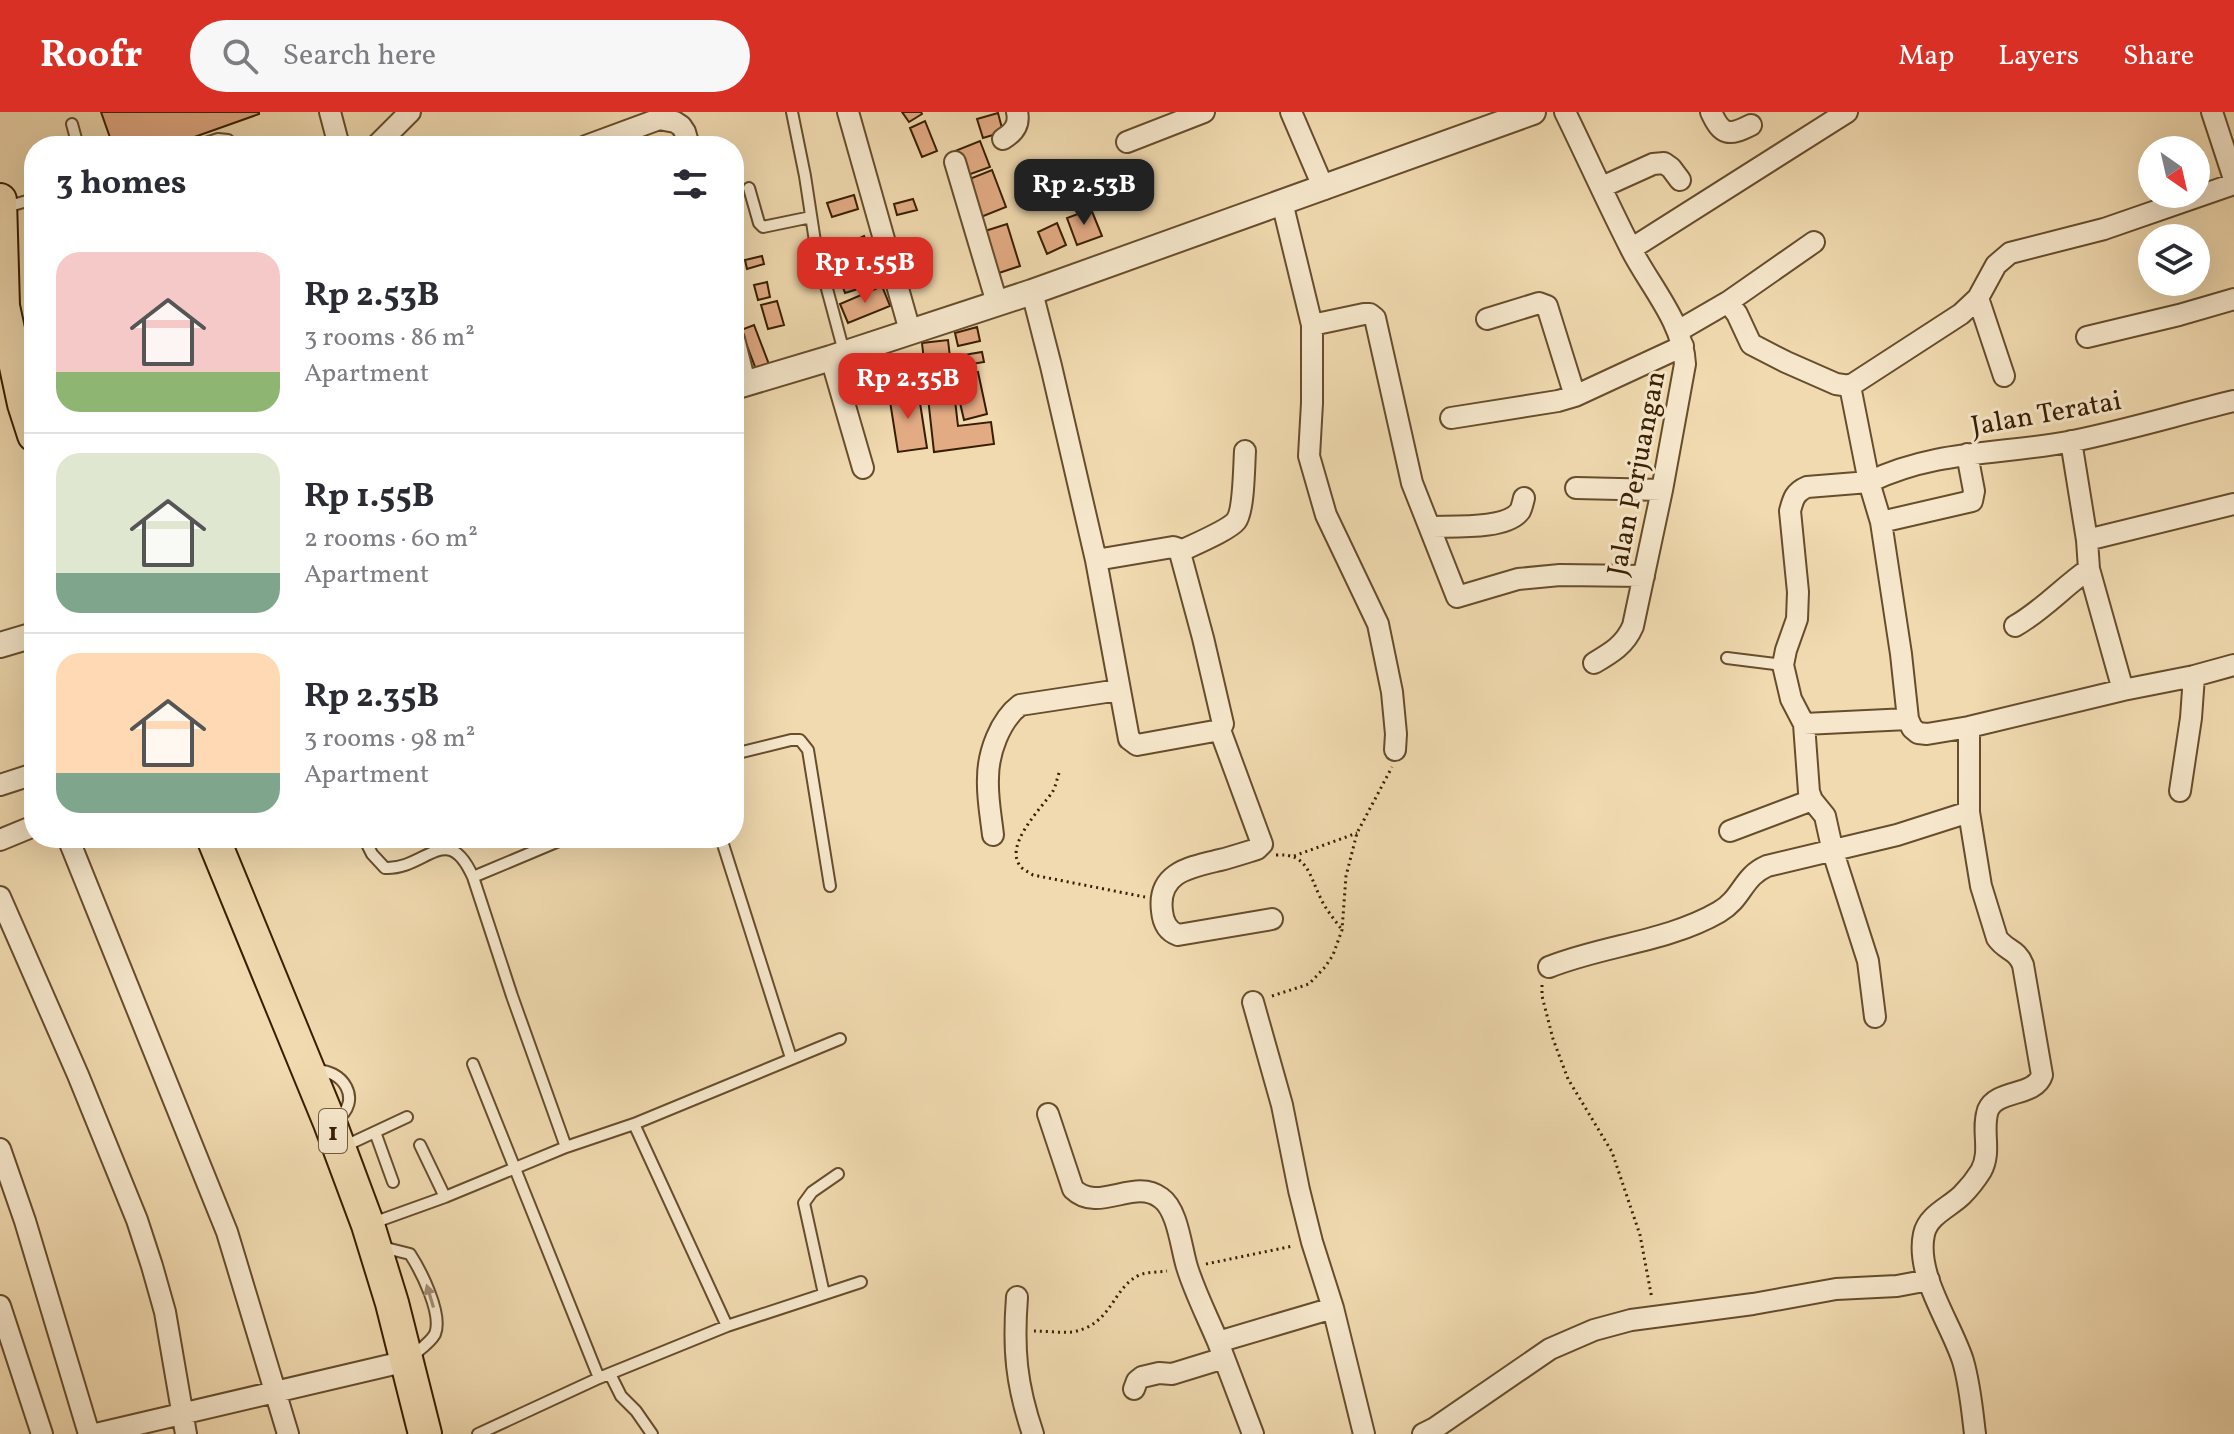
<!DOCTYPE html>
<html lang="en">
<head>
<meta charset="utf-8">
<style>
  :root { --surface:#fff; --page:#f7f7f7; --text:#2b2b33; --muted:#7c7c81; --line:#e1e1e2; --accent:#d93025 }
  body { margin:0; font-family:Vollkorn,serif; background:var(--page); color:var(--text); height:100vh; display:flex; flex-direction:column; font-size:30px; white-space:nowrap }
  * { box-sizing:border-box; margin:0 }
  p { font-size:26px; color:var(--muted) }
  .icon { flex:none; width:44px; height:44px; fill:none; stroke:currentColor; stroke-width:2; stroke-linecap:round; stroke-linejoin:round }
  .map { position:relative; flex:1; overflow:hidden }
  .panel { position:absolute; left:24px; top:24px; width:720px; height:712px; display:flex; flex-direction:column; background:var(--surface); border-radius:32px; box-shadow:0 8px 32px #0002 }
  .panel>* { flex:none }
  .needle { width:52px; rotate:146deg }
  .controls { position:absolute; left:2138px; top:24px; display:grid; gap:16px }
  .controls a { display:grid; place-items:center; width:72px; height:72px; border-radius:50%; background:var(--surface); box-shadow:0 8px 32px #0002; font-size:40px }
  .price { position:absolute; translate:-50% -68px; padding:0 18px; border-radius:16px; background:var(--accent); color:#fff; font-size:26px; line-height:52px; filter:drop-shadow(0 2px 4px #0008) }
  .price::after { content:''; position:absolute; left:50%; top:48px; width:24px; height:18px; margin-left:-12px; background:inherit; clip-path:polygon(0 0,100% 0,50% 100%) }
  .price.active { background:#222; color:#fff }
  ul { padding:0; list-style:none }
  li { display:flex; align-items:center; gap:24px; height:200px; padding:0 32px }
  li+li { border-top:2px solid var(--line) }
  li span { display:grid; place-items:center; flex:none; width:224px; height:160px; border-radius:24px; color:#555 }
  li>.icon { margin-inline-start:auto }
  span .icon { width:96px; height:96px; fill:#fffc; stroke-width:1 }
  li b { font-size:34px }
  h2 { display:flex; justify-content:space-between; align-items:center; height:96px; padding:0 32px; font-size:34px }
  header { display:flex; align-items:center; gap:48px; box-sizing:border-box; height:112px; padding:0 40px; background:var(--accent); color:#fff }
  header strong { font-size:38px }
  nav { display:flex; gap:44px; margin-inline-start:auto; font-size:28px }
  .search { width:560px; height:72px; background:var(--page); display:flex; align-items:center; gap:20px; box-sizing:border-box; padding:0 28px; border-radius:44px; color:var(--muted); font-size:30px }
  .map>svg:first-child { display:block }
  .building { fill:#e3ab84; stroke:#381e00; stroke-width:2 }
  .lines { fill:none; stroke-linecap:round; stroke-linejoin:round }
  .service-casing { stroke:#664d2c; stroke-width:14 }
  .minor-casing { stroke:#664d2c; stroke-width:24 }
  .tertiary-casing { stroke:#664d2c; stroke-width:28 }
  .trunk-casing { stroke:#381e00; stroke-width:36 }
  .path { stroke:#381e00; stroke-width:3; stroke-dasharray:2 4; stroke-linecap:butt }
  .service { stroke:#f6e7cc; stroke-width:10 }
  .minor { stroke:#f6e7cc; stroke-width:20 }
  .tertiary { stroke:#f6e7cc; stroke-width:24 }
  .trunk { stroke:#f1dab0; stroke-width:32 }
  .oneway { fill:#a08d70 }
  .labels { text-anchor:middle; stroke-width:6; stroke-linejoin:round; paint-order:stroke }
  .shield { fill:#f6e7cc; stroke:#715a3d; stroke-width:2 }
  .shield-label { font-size:26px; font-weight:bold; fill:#381e00 }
  .street-label { font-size:28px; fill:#381e00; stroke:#f6e7cc }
</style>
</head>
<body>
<header>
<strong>Roofr</strong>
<div class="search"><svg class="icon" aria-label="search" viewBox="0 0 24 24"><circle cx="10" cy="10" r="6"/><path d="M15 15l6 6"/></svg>Search here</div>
<nav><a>Map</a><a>Layers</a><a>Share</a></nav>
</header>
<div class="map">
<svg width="2234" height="1322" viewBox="0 0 2234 1322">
  <rect width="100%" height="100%" fill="#f1dab0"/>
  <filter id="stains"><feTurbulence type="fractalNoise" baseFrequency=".0025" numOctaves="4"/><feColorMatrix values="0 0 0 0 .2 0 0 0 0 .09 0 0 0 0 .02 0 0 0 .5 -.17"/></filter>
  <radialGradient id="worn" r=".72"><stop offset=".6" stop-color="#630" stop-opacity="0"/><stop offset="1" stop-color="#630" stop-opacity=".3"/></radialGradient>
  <!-- building -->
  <path class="building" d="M101,0h158v2l-90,32h-56z
    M902,0h19l1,2 -13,8z
    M998,1l5,19 -20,6 -6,-19z
    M925,9l12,30 -15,6 -12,-29z
    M980,29l10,26 -25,9 -10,-25z
    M992,58l14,37 -25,10 -14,-37z
    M854,83l4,14 -26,8 -5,-14z
    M913,87l4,11 -20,5 -3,-11z
    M1091,97l11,27 -25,9 -10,-27z
    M1057,111l9,22 -19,9 -9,-22z
    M1007,112l13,42 -24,8 -14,-42z
    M737,115l5,18 -8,3v-20z
    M864,124l7,16 -37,16 -7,-15z
    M762,144l2,8 -17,5 -2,-9z
    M871,153l6,18 -32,10 -6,-17z
    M767,170l3,15 -12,3 -4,-15z
    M882,174l8,20 -42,17 -8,-19z
    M777,189l7,24 -16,4 -7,-24z
    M754,213l16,42 -13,5 -16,-42z
    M977,215l3,14 -22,5 -3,-13z
    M948,228l10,86 33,-4 3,22 -60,8 -12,-109z
    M982,240l2,10 -30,5 -2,-10z
    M978,260l9,42 -23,6 -10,-43z
    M918,278l9,58 -29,4 -9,-57z"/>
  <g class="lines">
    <defs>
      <path id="service" d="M792,0l13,64 11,72 28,104
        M72,12l6,22
        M197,34l21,-7 10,1 5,6
        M749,76l10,35 4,4 48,-10
        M6,95l28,-8
        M1727,546l56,7
        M734,642l57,-14h9l8,10 22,136
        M364,726l8,16 13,14c41,2 62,-49 88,9l39,119 54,151
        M721,726l70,220
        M473,765l93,-39
        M473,952l126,314
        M314,959c28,-4 51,30 21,50
        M634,1012l93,202
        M375,1020l18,50
        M420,1033l25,52
        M345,1034l62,-29
        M370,1112l75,-27 121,-50 68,-23 206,-85
        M382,1135l28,7c11,17 33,60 25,80 -5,9 -16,16 -24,23
        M824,1182l-20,-91 8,-11 26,-18
        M610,1262l11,22 15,15 16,23
        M478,1322l121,-56 128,-52 134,-44"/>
      <path id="minor" d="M330,0l9,34
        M848,0l62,219
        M1291,0l33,77
        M1565,0c22,45 42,90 65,135 18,37 53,74 55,117l-23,126 -29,136c-8,19 -22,27 -39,37
        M1711,0c11,24 18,24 40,13
        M2212,0l22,67
        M1003,27c10,-6 17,-14 14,-27
        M1127,30l77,-30
        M376,34l34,-34
        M586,34l73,-27 16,3 6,4 4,6 4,14
        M955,50l42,141
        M1602,75l51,-23 11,-1 7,5 9,12
        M1282,90l30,123v78l-3,53 17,59 52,109 14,68 4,42 -1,16
        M1631,137l216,-137
        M1032,180l19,74 45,194 33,179 8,6 83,-15 3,-6 -20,-86 -24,-89 -6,-2 -77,13
        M1978,186l26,78
        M1728,190l9,12 14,30 35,18 50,22 14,2 111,-72 17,-16 18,-33 14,-12 94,-24 130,-45
        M1487,207l52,-16 8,3 28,90
        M1312,213l52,-11h6l5,4 37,165 45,114 61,-18 42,-4 84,1
        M1678,219l50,-29 86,-60
        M2087,225l92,-22 55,-16
        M734,227l11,44
        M831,246l32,110
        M1850,274l19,96 -62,5c-12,5 -14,12 -17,24l8,81 -1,27 -11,31 -3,15 8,34 13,25 5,68 3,8 13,16 8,36 35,109 7,56
        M1451,306l107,-17 17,-5 108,-50
        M1576,376l86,2
        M1881,410l91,-21 2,-10 -7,-37
        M1430,415c22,-1 76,3 90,-16 2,-4 3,-9 4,-13
        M2087,428l147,-36
        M1181,439c12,-6 48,-21 55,-30 8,-10 8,-55 9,-70
        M2089,457l34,121
        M2015,514c27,-15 48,-39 74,-57l-2,-29 -16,-99
        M2194,564l-71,14 -154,37 -42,7 -9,-1 -6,-5 -4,-9 -7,-65 -20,-132 -12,-40c69,-33 133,-27 204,-41 54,-11 107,-27 161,-40
        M1804,612l104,-5
        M1969,615v85l4,25 8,49 16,52c9,13 20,11 26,27l19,110c-7,22 -45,14 -54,35 -7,20 4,41 -7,61 -5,8 -12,17 -19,24 -12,12 -34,20 -38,39 -9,41 27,89 39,127 7,24 9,48 12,73
        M1220,618l42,114 -5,5c-13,4 -25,8 -37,11 -29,7 -63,12 -58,51 1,11 5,20 16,24l94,-16
        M0,673l34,-11
        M2180,679l11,-73 3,-42 40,-11
        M1730,719l82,-31
        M993,723c-2,-18 -6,-38 -5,-57 0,-25 12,-58 32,-73l99,-15
        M68,726l159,394 61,202
        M0,728l34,-14
        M0,785l78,178 59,145 15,46 13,46 21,122
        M1549,855c55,-22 118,-25 170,-55 24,-14 23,-35 48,-46l130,-31 72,-23
        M1253,890l29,103 17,85 13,52 21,66 31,126
        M1048,1002l25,75c26,25 61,-12 88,9 17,12 20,50 26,69 8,26 21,51 31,75
        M0,1037l25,72 64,213
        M1017,1185c-4,52 -1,87 16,137
        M0,1194l42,128
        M1134,1277l3,-8 5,-4 17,-4 13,1 52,-16
        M96,1322l311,-73
        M1253,1322l-35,-92 115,-34
        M1423,1322l12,-6 115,-79 44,-19 37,-10 122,-16 83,-15 61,-3 32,-6"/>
      <path id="tertiary" d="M734,275l97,-29 201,-66 501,-180
        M0,533l34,-10"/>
      <path id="trunk" d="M0,88l3,106 21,98 10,31
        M213,726l117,285 38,102 24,78 33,131"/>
    </defs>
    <!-- service casing -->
    <use href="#service" class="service-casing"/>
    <!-- minor casing -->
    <use href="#minor" class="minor-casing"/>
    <!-- tertiary casing -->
    <use href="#tertiary" class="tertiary-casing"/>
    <!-- trunk casing -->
    <use href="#trunk" class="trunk-casing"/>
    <!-- path -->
    <path class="path" d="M1059,661c-2,6 -3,12 -6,18 -11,17 -52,56 -31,77 3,3 7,4 11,7l112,22
      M1276,743c32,-2 33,20 45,44 5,11 14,21 21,31
      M1294,744l63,-23
      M1542,873v11l11,43 15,40 44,73 28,83 12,64
      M1272,884l37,-12 16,-17 8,-12 9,-25 4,-54 11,-43 35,-66
      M1206,1152l87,-18
      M1034,1219c12,0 26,2 38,1 42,-7 40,-47 70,-58 8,-2 17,-2 25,-3"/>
    <!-- service -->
    <use href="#service" class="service"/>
    <!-- minor -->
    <use href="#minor" class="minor"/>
    <!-- tertiary -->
    <use href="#tertiary" class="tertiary"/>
    <!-- trunk -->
    <use href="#trunk" class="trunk"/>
  </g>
  <!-- one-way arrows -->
  <defs><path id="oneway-solid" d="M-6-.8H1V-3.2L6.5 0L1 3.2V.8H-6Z" transform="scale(2)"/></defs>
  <use class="oneway" href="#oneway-solid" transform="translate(430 1184) rotate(-107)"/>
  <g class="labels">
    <!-- shield labels -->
    <rect class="shield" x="319" y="997" width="28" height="44" rx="6"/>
    <g class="shield-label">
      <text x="333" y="1028">1</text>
    </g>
    <!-- street labels -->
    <g class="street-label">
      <text transform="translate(2046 300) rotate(-10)" y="10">Jalan Teratai</text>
      <text transform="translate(1635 361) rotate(-79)" y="10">Jalan Perjuangan</text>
    </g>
  </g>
  <rect width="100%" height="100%" filter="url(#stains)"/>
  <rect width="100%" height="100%" fill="url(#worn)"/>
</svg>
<div class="controls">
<a><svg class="needle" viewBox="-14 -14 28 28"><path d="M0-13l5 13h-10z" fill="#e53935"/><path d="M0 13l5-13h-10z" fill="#7c7c81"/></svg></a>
<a><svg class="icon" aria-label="layers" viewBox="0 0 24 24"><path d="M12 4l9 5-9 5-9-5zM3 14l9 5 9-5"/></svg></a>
</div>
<b class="price active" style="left:1084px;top:115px">Rp 2.53B</b>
<b class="price" style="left:865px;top:193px">Rp 1.55B</b>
<b class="price" style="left:908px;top:309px">Rp 2.35B</b>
<section class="panel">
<h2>3 homes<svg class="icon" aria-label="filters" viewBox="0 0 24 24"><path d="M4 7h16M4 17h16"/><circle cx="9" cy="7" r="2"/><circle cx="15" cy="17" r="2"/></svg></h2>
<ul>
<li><span style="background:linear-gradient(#f6c9c9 75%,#8fb573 0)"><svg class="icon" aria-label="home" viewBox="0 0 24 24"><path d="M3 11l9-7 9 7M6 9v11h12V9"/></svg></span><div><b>Rp 2.53B</b><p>3 rooms · 86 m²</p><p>Apartment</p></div></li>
<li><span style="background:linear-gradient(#dfe7d0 75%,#7fa58c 0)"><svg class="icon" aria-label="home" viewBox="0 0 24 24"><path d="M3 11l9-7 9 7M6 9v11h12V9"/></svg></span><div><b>Rp 1.55B</b><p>2 rooms · 60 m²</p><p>Apartment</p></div></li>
<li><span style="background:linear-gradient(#ffd9b3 75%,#7fa58c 0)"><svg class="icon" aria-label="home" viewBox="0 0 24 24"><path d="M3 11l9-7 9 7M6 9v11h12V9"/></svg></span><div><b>Rp 2.35B</b><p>3 rooms · 98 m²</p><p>Apartment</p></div></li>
</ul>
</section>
</div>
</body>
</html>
